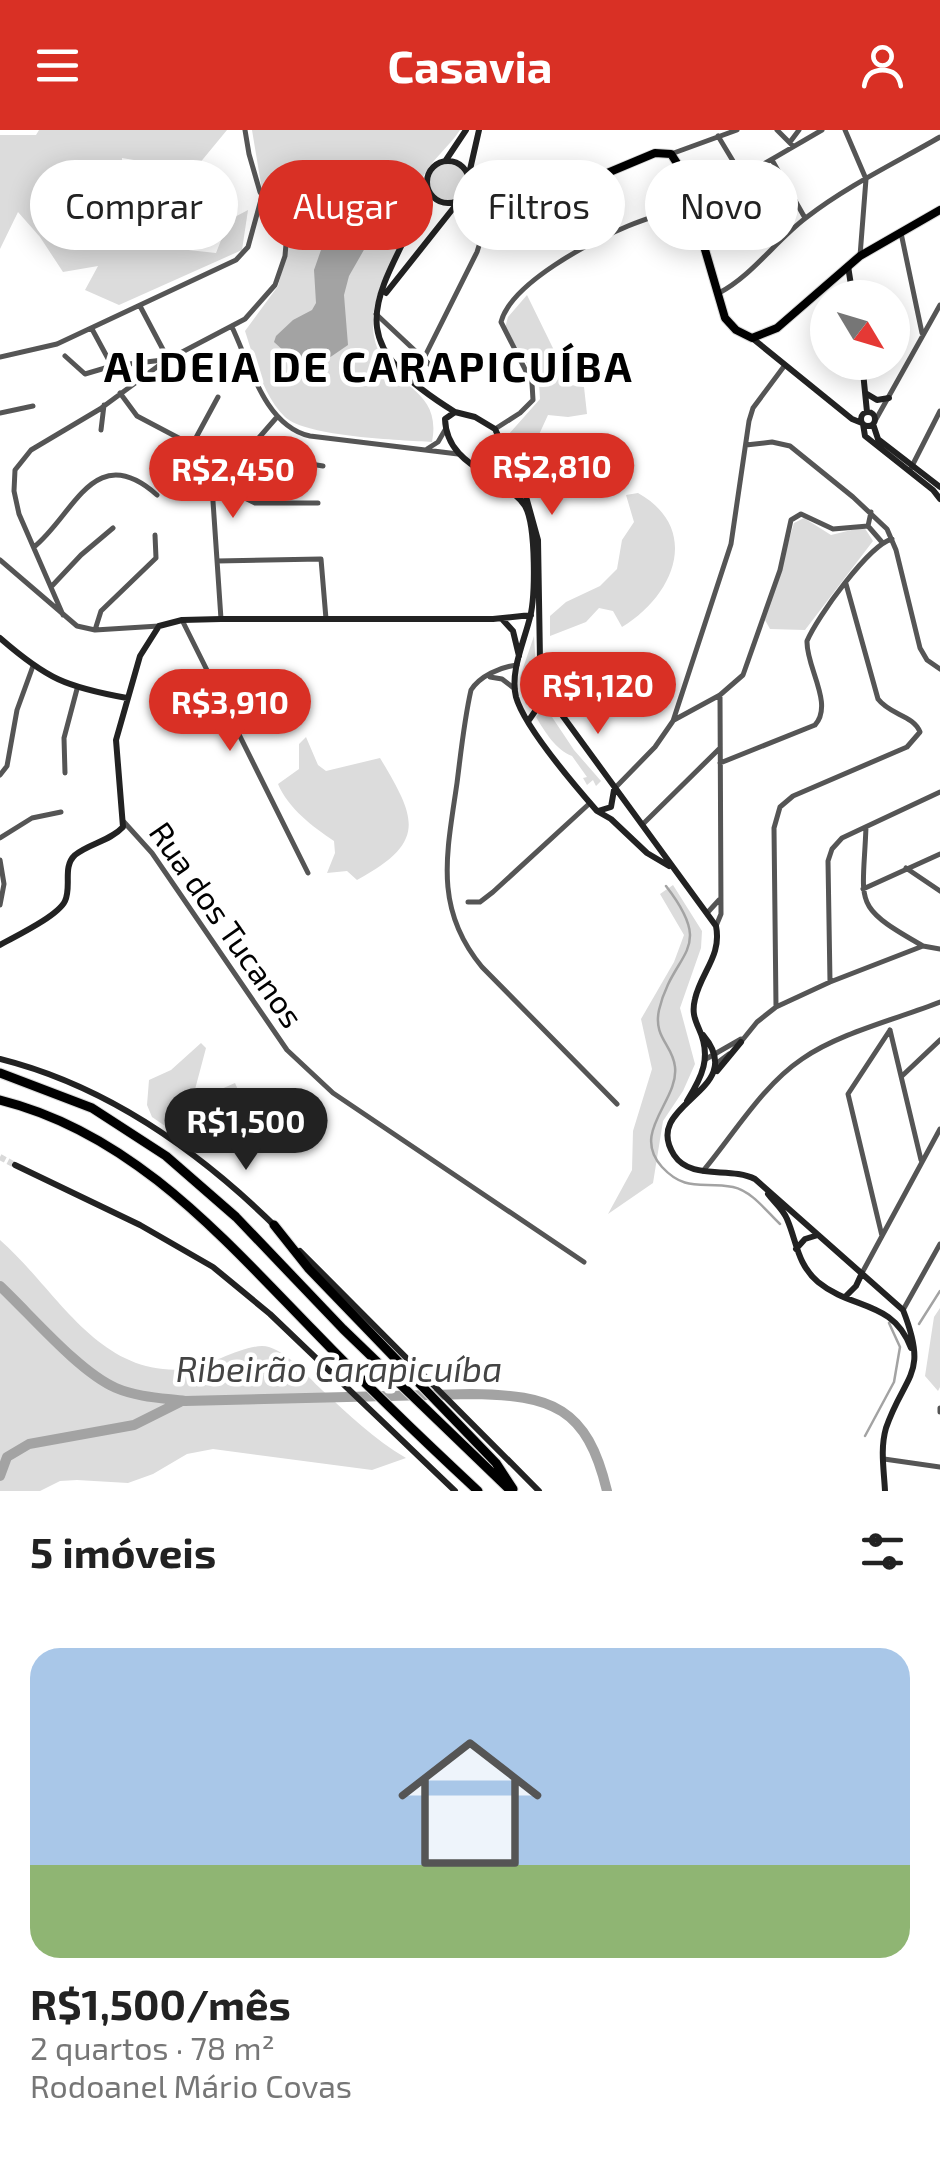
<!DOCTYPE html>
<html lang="pt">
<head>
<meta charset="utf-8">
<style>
  :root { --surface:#fff; --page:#f2f2f2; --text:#222; --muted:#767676; --line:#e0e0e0; --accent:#d93025 }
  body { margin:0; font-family:"Exo 2",sans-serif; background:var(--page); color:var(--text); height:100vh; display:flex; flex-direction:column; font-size:38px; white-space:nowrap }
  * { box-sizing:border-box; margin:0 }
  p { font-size:32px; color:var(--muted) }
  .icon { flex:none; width:55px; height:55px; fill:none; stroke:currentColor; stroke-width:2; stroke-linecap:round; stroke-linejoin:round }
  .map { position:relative; height:1361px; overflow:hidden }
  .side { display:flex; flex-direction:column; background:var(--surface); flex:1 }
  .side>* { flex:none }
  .hud { position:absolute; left:30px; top:30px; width:880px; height:90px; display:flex; gap:20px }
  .needle { width:65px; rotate:128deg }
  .buttons { position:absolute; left:810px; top:150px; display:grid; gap:20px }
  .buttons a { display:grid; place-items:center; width:100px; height:100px; border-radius:50%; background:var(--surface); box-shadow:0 5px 25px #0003; font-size:50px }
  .price { position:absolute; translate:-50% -85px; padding:0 22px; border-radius:35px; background:var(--accent); color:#fff; font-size:32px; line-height:65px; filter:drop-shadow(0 2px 5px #0008) }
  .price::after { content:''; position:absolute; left:50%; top:60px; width:30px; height:22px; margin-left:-15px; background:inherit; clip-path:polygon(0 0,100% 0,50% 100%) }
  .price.current { background:#222; color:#fff }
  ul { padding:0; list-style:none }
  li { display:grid; align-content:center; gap:20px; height:530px; padding:0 30px }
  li+li { border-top:2px solid var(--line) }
  li span { display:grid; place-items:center; height:310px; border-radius:30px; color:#555 }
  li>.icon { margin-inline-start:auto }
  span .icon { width:180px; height:180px; fill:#fffc; stroke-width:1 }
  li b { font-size:42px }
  h2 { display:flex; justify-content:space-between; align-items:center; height:120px; padding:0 30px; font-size:42px }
  .pill { padding:0 35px; border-radius:45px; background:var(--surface); box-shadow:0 5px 25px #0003; font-size:35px; line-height:90px }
  .pill.current { background:var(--accent); color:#fff }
  header { display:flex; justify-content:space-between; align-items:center; height:130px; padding:0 30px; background:var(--accent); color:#fff; font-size:45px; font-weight:700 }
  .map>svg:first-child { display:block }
  .green { fill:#dcdcdc }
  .water { fill:#a3a3a3 }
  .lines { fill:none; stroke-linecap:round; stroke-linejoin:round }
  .stream { stroke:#a3a3a3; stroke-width:2.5 }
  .river { stroke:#a3a3a3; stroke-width:10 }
  .secondary-tunnel { stroke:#d9d9d9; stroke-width:6; stroke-dasharray:6 3; stroke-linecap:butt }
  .primary-casing { stroke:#dbdbdb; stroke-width:10 }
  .highway-casing { stroke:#dbdbdb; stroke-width:11 }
  .street { stroke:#555; stroke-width:5 }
  .secondary { stroke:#222; stroke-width:6 }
  .primary { stroke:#000; stroke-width:8 }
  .highway { stroke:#000; stroke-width:9 }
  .labels { text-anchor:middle; stroke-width:9; stroke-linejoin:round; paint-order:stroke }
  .street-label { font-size:32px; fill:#000; stroke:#fff }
  .water-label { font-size:35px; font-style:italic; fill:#444; stroke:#fff }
  .district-label { font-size:42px; font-weight:bold; letter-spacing:2.5px; fill:#000; stroke:#fff }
</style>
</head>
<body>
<header><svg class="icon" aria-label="menu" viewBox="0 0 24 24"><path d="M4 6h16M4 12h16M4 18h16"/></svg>Casavia<svg class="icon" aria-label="person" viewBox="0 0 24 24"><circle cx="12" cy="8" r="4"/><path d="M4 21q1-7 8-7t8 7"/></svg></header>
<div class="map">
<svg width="940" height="1361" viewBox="0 0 940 1361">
  <rect width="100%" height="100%" fill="#fff"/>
  <!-- green -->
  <path class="green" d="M39,0h188l-33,40 -72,-12 2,85 92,10 13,-33 19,-10 -6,40 -123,55 -34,-15 13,-24 -35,6 -23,-35 -22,-25 -18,37v-114h36z
    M252,0h208c-10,16 -31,32 -38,49 -4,9 -2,21 -5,30 -18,45 -61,97 -37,145 16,34 62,36 52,88 -30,-2 -126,-5 -147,-25 -22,-21 -31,-59 -40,-86l33,-45 14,-54 -30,-42z
    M430 52a18 18 0 1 1 36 0a18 18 0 1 1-36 0Z
    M137,43l80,12 -8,53 -80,-12z
    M527,165l44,90 13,2 3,27 -19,3 -20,-2 -18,39 -11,-6 -11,-13 32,-36 -1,-16 -34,-55 3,-11z
    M638,363c64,36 36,103 -16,134l-9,-16 -14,-3 -13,14 -36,14v-20l16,-14 34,-16 17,-17 5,-29 12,-18 -8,-27z
    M804,388l27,17 33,-8 9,14 -68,89 -35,-1 -5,-9 29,-97z
    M534,506l2,33 8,26 -7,1 -11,9 -6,-28z
    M548,581l26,39 27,31 -5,5 -3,-6 -6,5 -4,-7 4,-1 -15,-21c-16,-6 -27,-24 -36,-39l4,-5z
    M306,607l12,28 8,6 54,-13c36,60 48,84 -23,122l-10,-9 -20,2 8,-20 -1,-12c-21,-14 -46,-33 -56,-57l21,-15v-25z
    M673,755l29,46 -1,17 -21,60 15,56 -12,27 -20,30 -10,62 -45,31 24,-44 1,-39 19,-62 -11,-50 33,-57 10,-27 -24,-41z
    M201,913l5,5 -13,49 5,9 13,4 6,-6 2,-14 16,-7 9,20 -12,25 -16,13 -11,-1 -6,5 -15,-6 -32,-22 -5,-12 2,-25 22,-10z
    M0,1110c59,52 98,138 188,129 23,-3 61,-28 81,-22 21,7 37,28 53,43 27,25 52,49 84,68l-34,12 -159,-21 -26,5 -34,20 -25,9 -51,-3 -17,1 -20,10h-40z
    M940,1178v79l-2,4 -13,-15 9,-59z"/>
  <!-- water -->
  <path class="water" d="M330,47c27,1 49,1 59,29l-40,70 -5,19 4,50 -19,13 -32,5 -23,-21 2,-6 17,-16 19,-10 4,-7 -2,-33 7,-20 -16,-46 10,-20z"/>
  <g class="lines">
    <!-- stream -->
    <path class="stream" d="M666,756c51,66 7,64 -7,124 -6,28 14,35 16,57 4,34 -45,65 -13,100 24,26 41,14 71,20 19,4 34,25 47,37
      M919,1194l21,-33
      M865,1306l29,-54 6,-35 -11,-24"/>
    <!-- river -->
    <path class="river" d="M0,1156c31,29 79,86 116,102 21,9 46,10 69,13l286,-7c81,1 116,13 136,97
      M0,1346l7,-19 22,-13 105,-19 46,-23"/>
    <!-- secondary-tunnel -->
    <path class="secondary-tunnel" d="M0,1027l15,8"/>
    <defs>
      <path id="primary" d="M469,50l19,8
        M466,64l115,-10 74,-31 16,1 11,17 43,147 11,12 16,8 25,-10 83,-72 80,-46"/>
      <path id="highway" d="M0,943l92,35 74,48 70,61 107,112 168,162
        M0,970c133,33 223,138 314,231 53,55 108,108 164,160
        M274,1095l35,44 187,194 17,26"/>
    </defs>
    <!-- primary casing -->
    <use href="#primary" class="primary-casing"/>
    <!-- highway casing -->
    <use href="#highway" class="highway-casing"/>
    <!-- street -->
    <path class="street" d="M777,0l16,16
      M845,0l21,49 -6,77
      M718,6l24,40
      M790,12l9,-12
      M671,24l66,-24
      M772,30l33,58
      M737,48l38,67
      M901,103l21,100
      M719,163c34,-18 57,-53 88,-76 40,-31 88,-54 133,-80
      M140,176l28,53
      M376,184l66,62
      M232,197c18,38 33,99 78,109l148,18
      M92,199l20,37
      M65,226l20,18 27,-8 51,-6
      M0,227l57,-13 179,-84 12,-13 14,-51
      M424,228l53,-106 19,-60
      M120,263l17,23 55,29 19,27 10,147
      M0,283l33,-7
      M875,291l65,-116
      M495,299l25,-16 13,-13 -1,-17 -31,-61c10,-39 91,-81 127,-96 26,-11 55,-17 80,-31 38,-20 76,-43 114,-65
      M101,300l3,-25
      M192,315l26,-48
      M746,315l26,-3 18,4 63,51 34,32 9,21 24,98 7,12 13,9
      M427,319l11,-7 7,-12
      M243,326l34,-39
      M911,338l29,-57
      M211,342l43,-17 69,11
      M214,353l41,20h63
      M868,396l13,15
      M34,417c40,-32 60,-108 123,-52
      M0,430l77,66 18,4 64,-4
      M217,431l104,-2 5,60
      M51,457l30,-32 32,-27
      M63,485l-44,-101 -5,-23 1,-21 16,-20 69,-41 65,-48 80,-42 30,-34 10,-29 2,-24 -27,-40 -11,-38 -4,-24
      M182,490l126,253
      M95,500l6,-19 55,-53 -1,-23
      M517,535c-17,2 -37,11 -46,25 -7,31 -10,62 -14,93 -10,70 -24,125 25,184l135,137
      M490,547l12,2 13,10
      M674,590l46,-25 23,-20 37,-105 11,-50 10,-6 32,15 35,-3 3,-14
      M720,633l95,-38c19,-21 -9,-58 -8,-84 10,-24 62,-96 85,-102
      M65,643l-1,-35 13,-49
      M0,645l7,-9 10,-56 16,-44
      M615,658l40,-41 18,-26 58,-177 18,-123 4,-13 32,-43
      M124,692l28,31 135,197 46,43 251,169
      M643,694l76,-75
      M866,697c-3,79 -15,78 57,119
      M0,708l32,-20 29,-6
      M0,730l4,24 -4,21
      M906,738l34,23
      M863,759l77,-35
      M468,772h12l13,-10 97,-89
      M708,782l11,-12
      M716,796l5,-12 -1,-219
      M830,852l-2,-121 4,-12 10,-11 98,-46
      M776,877l-2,-179 6,-21 13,-11 114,-49 13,-15c-7,-17 -30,-17 -42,-33l-32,-115
      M890,900l31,130
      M740,913l17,-21 19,-15 54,-25 93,-36 17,3
      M706,929l35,-20
      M717,933l12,-9
      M902,946l38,-36
      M703,1041c31,-37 59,-85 99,-112 37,-26 95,-40 138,-57
      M882,1106l-34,-142 42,-64
      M862,1143l78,-144
      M903,1180l37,-66
      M940,1278v4
      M884,1329l56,8"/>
    <!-- secondary -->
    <path class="secondary" d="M446,30l20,-30
      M427 52a21 21 0 1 1 42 0a21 21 0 1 1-42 0Z
      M469,44l10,-44
      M427,57l-3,14c-52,105 -85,139 31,211
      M848,136l5,32
      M386,163l73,-92
      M752,208l100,81 10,4
      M862,232l5,50
      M867,264l10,6 12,-2
      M861 289a7 7 0 1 1 14 0a7 7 0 1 1-14 0Z
      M863,294l2,12 68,54 7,9
      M873,294l5,15 62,48
      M510,328l-10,12 -11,6c-23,-14 -43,-28 -44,-57l10,-7 20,5 20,12 30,64 13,47 2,120 14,44 162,222c6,30 -15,46 -21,73 -3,12 -1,19 4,30 13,28 3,48 -12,72
      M489,346c12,9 28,17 36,30 11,19 11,93 4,115 -6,23 -19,52 -13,76 8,29 60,90 81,114l14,8 36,34 22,13
      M502,489l11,12 6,25
      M0,508c47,41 66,49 127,60
      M529,590l9,-13 16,-3
      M598,681l13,-4 3,-17
      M0,815c16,-9 58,-29 65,-44 7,-15 -3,-34 10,-46 15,-12 35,-14 48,-28l-7,-87 24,-84 19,-30 23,-6 39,-1h272l38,-4
      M703,905c48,57 -63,67 -29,120 17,26 56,11 81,24l148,131c26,66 2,63 -17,118 -6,21 -2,42 -1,63
      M0,929c108,27 199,92 277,169
      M717,941l24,-29
      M15,1035l125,60 73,42 57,47 185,177
      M768,1064c6,8 15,15 19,25 10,23 10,45 31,63 34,28 75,18 93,66
      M796,1119l9,-10 13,-4
      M300,1121l239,240
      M845,1167l11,-11 6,-13"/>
    <!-- primary -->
    <use href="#primary" class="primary"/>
    <!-- highway -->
    <use href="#highway" class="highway"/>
  </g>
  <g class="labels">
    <!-- street labels -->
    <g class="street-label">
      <text transform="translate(226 795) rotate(55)" y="11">Rua dos Tucanos</text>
    </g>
    <!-- water labels -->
    <g class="water-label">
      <text x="339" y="1252">Ribeirão Carapicuíba</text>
    </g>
    <!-- district labels -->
    <g class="district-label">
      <text x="369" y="252">ALDEIA DE CARAPICUÍBA</text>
    </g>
  </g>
</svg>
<div class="buttons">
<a><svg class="needle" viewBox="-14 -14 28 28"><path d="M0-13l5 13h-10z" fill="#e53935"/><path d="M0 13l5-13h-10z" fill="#767676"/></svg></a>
</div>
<b class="price" style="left:552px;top:388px">R$2,810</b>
<b class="price" style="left:233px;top:391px">R$2,450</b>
<b class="price" style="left:598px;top:607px">R$1,120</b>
<b class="price" style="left:230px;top:624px">R$3,910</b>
<b class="price current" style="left:246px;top:1043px">R$1,500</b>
<div class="hud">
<a class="pill">Comprar</a>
<a class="pill current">Alugar</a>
<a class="pill">Filtros</a>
<a class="pill">Novo</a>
</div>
</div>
<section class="side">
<h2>5 imóveis<svg class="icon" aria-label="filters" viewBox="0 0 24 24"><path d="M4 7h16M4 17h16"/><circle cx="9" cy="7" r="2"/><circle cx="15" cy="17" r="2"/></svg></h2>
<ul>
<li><span style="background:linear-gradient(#a9c7e8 70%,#8fb573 0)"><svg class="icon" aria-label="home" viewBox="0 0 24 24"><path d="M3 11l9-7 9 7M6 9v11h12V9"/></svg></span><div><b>R$1,500/mês</b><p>2 quartos · 78 m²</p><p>Rodoanel Mário Covas</p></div></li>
</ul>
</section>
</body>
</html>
